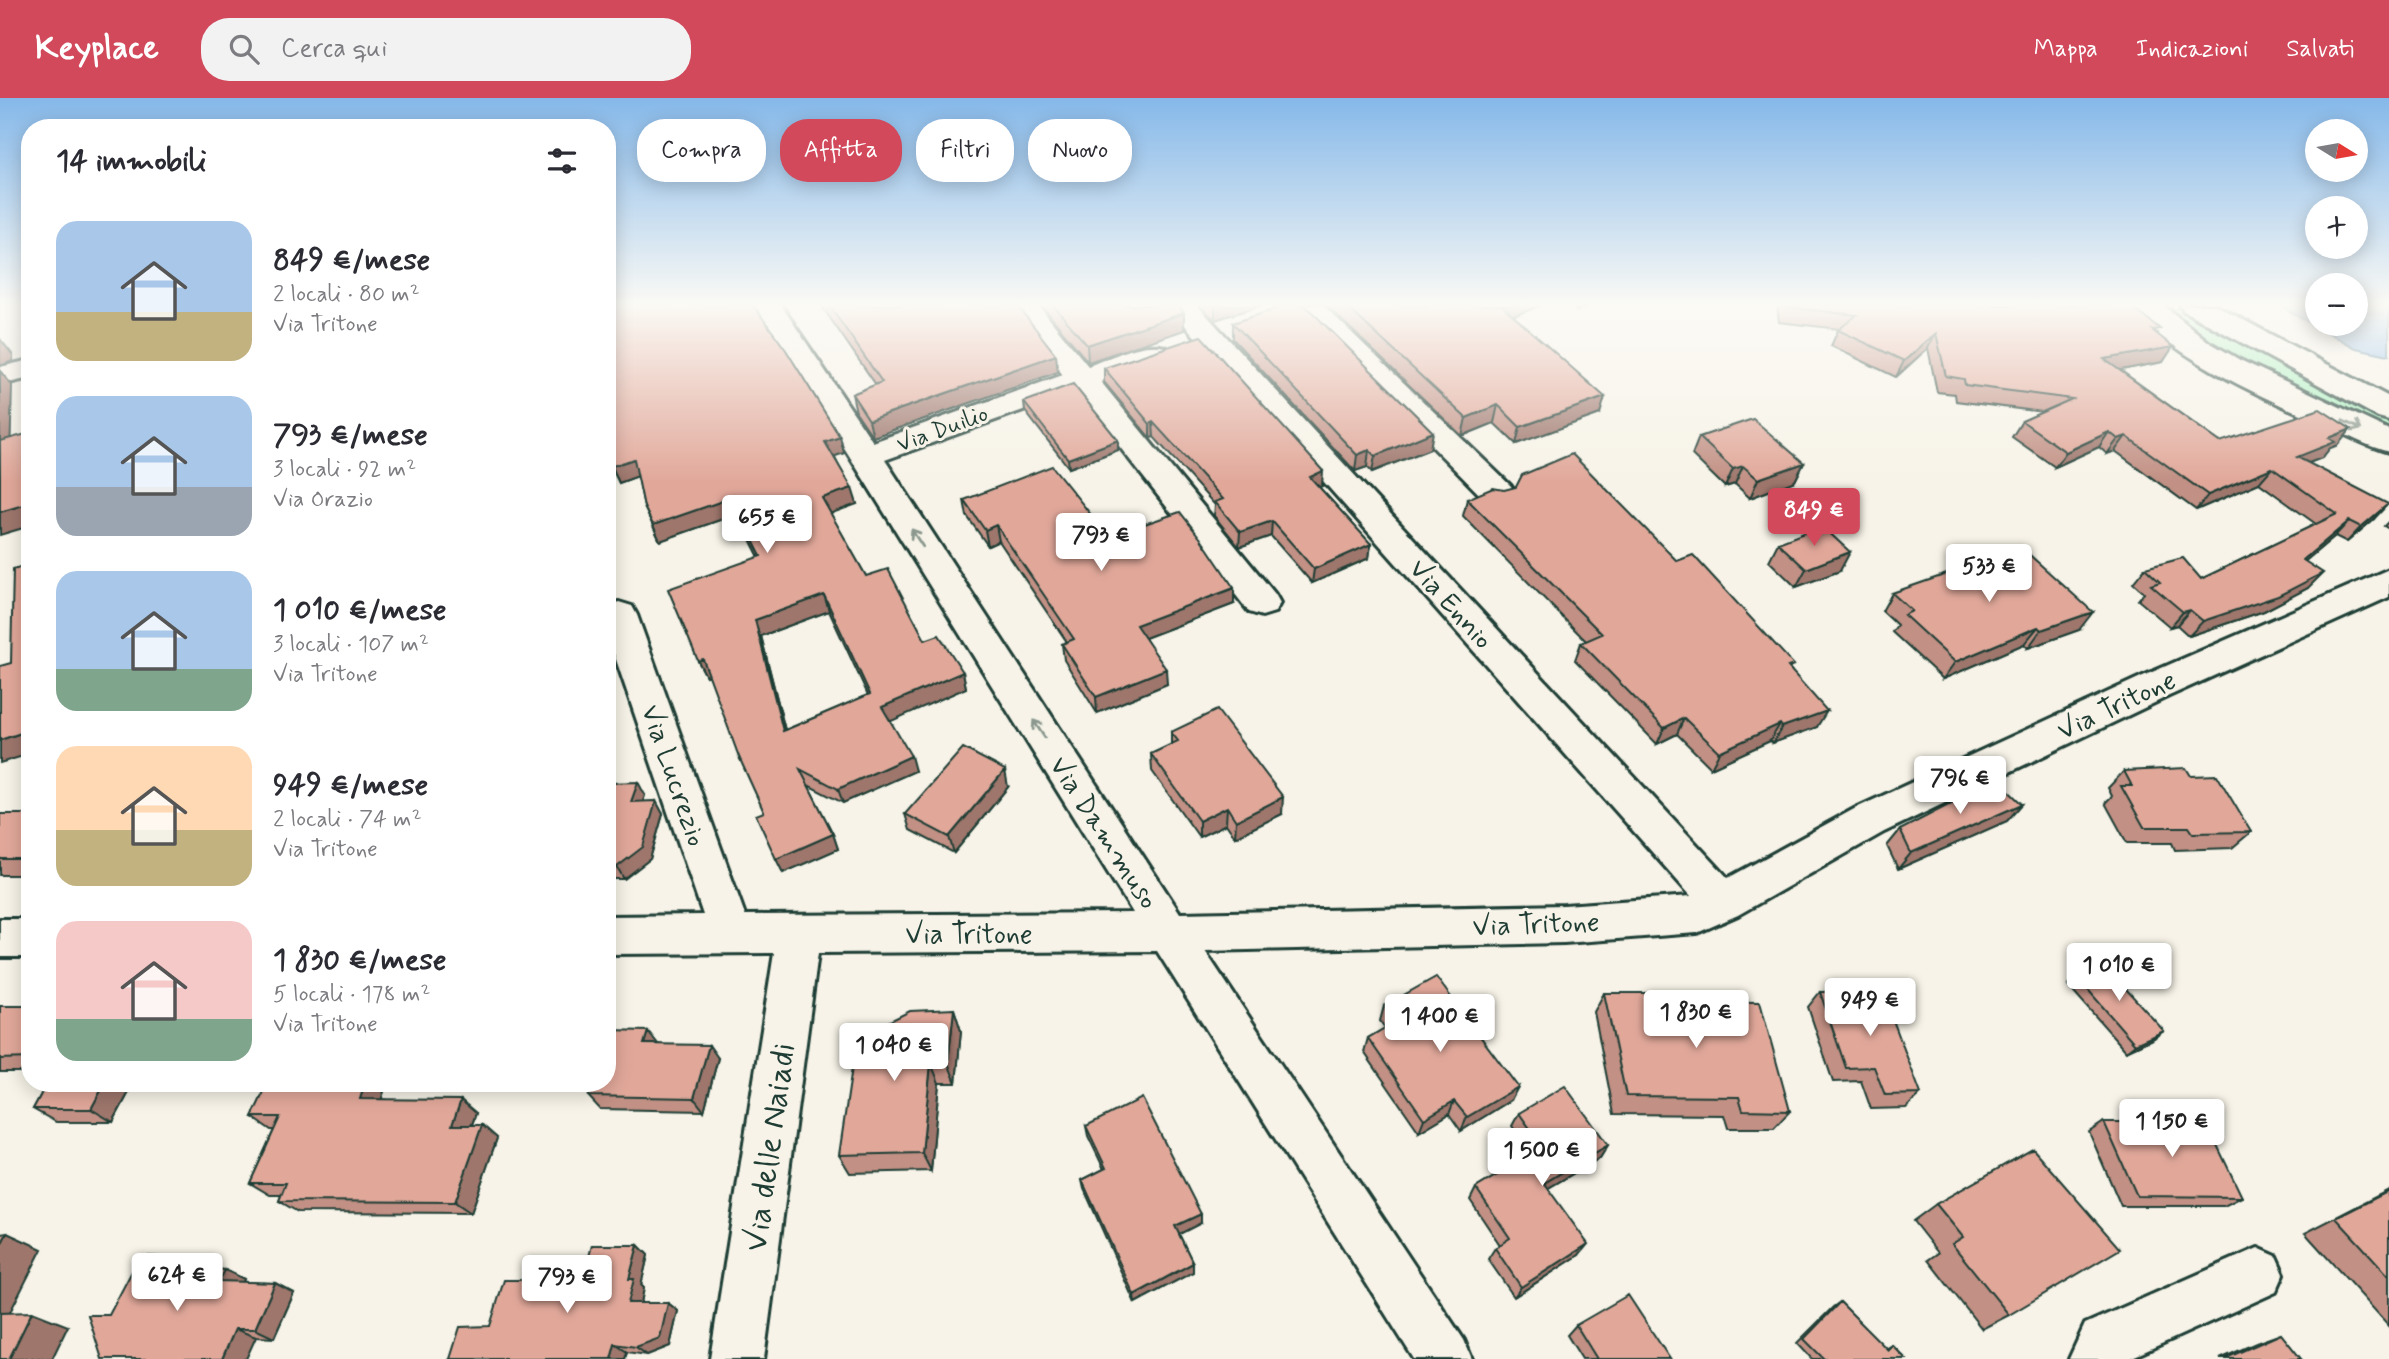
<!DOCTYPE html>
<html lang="it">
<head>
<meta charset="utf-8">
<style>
  :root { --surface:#fff; --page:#f2f2f3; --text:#2b2b33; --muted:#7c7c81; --accent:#d1495b }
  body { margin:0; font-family:Mynerve,sans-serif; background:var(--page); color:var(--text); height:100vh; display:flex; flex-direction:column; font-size:26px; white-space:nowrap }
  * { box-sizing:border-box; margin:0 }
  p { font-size:23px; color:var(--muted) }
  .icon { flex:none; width:38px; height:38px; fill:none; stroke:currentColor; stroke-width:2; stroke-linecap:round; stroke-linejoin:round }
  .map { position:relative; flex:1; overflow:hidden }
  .panel { position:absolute; left:21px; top:21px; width:595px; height:973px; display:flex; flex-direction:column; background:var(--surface); border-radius:28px; box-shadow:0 4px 18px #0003 }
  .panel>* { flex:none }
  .guide { position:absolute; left:637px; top:21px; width:665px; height:63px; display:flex; gap:14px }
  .needle { width:46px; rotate:101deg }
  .buttons { position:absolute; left:2305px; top:21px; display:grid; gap:14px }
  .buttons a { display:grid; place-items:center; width:63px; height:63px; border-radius:50%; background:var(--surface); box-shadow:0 4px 18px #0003; font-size:35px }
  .price { position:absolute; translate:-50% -60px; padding:0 16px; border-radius:7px; background:#fff; color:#222; font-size:23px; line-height:46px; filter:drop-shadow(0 2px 4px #0008) }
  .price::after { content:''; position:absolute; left:50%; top:42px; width:21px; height:16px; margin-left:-10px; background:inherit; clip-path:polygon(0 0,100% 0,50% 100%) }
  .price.selected { background:var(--accent); color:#fff }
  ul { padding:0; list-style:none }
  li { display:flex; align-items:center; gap:21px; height:175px; padding:0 35px }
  li span { display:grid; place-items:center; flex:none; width:196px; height:140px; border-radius:21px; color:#555 }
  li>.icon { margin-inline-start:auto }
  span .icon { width:84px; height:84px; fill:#fffc; stroke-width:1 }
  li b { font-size:30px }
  h2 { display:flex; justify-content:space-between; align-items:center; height:84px; padding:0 35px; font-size:30px }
  .pill { padding:0 24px; border-radius:28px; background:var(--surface); box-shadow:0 4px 18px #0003; font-size:24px; line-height:63px }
  .pill.selected { background:var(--accent); color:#fff }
  header { display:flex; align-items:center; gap:42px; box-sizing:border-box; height:98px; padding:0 35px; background:var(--accent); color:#fff }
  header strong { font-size:33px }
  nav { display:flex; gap:38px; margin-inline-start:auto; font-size:24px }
  .search { width:490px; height:63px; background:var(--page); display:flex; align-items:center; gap:18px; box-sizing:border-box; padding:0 24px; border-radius:28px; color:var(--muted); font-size:26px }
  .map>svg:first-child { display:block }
  .green { fill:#a7f0be; stroke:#639679; stroke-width:2 }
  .water { fill:#91beeb; stroke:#638aa2; stroke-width:2 }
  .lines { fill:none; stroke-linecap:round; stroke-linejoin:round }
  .minor-casing { stroke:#1f3d34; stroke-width:6 }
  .minor { fill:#f7f3e8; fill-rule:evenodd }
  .wall { fill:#c29084; stroke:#1f3d34; stroke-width:2; fill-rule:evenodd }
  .shaded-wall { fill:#9e766c; stroke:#1f3d34; stroke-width:2 }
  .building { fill:#e1a89a; stroke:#1f3d34; stroke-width:2; fill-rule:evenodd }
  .oneway { stroke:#8b988e }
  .labels { text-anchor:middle; stroke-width:6; stroke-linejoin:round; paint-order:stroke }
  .far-street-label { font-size:23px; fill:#1f3d34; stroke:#f7f3e8 }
  .street-label { font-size:28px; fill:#1f3d34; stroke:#f7f3e8 }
  .near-street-label { font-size:33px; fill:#1f3d34; stroke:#f7f3e8 }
</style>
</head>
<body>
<header>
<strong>Keyplace</strong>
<div class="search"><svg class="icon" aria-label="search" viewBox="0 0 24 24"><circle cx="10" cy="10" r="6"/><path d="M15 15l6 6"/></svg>Cerca qui</div>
<nav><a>Mappa</a><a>Indicazioni</a><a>Salvati</a></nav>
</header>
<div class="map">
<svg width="2389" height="1261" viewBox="0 0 2389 1261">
  <rect width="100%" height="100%" fill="#f7f3e8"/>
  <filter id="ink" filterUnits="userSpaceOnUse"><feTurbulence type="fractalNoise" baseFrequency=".0143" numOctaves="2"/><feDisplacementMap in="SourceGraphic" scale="14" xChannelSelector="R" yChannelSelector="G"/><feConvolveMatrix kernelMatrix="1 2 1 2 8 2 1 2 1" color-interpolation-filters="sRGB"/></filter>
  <g filter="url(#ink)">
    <!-- green -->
    <path class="green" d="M2173,211h6l210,113v9c-71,-33 -161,-65 -217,-118z"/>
    <!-- water -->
    <path class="water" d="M2285,207h32v19h39v-19h33v50l-33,-7 -68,-37z"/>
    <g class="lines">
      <defs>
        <path id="minor" d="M753,207h28l92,137 190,-67 -54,-70h29l50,61c23,-8 53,-25 77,-19l4,6 -4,6 -64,23 174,212 5,9 -5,9 -13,4 -13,-4 -173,-221 -191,69 295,453 384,-8 127,-9 -524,-591h30l531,573 128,-70 287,-132 246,-107v28l-220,99 -285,136 -146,83 -41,18 -133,10 -359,8 259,389 8,19h-58l-257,-408 -339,2 -54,406h-54l64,-406 -167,1v-38l96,-1 -96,-282v-28l12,-3 13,4 5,9 108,300 388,-2 -347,-559z
          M1293,207h30l188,181 5,8 -5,8 -12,3 -12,-3z
          M2132,207h31l46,37 31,18 149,70v22c-22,-6 -43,-17 -64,-27 -53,-24 -163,-71 -193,-120z
          M2180,207h35l174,92v23l-11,-3 -194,-106z
          M30,262v18l-30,7v-18z
          M0,821h30v38h-30z
          M2258,1150l18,8 8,18 -8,18 -148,67h-59l16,-35z"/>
      </defs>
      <!-- minor casing -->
      <use href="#minor" class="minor-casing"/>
      <!-- minor -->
      <use href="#minor" class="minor"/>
    </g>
    <!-- wall -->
    <path class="wall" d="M607,207l233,132 4,16 -10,3 23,48 -27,9 36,63 59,64 38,32 3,16 -76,33 25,50 -72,32 -35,-18 25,49 5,15 -55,24 -19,-61 -55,-137 -3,1 -8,-15 61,-104 -22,-43 -77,27 -16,-34 -6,-31 -19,7 -12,-24zM829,513l39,84 -83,35 -24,-94z
      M821,207h196l41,67 -185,65 -17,-25 -4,-18 24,-9z
      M1041,207h137l6,25 -96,32z
      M1199,207h63l-47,15z
      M1326,207h216l-29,11 87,98 -84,30 -22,-21 -32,13z
      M1569,207h24l-16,6z
      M1777,207h353l27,28 6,29 -43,8 100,72 118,3 -8,3 -8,10 -13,5 65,56 -27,23 -12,-6 -30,25 3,27 -44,23 -75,25 -12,-11 -7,2 -32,-27 6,-7 -11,-10 12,-15 56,11 115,-55 -57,-41 -63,27 -81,-59 -8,3 -8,-7 -44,20 -43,-30 10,-16 21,-9 -87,-11 -1,-7 -18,-2 -9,-44 -32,29 -65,-31 7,-16 2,-1 -61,-7z
      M1233,225l197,126 -58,23 -5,-5 -12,4 -122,-132z
      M1104,270l218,118 -3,1 52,57 -2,14 -57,25 -41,-47 -32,11 -25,-31 1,-11 -61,-68 -4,1 -46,-56z
      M1024,304l94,48 -49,18 -44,-57z
      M1699,339l105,26 -9,18 -45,17 -15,-14 -10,3 -33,-32z
      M1467,401l210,62 114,109 26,57 -44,16 -3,-2 -59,27 -34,-34 -20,10 -82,-84 6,-17 5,-2 -123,-125z
      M964,402l140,31 14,2 116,71 -89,34 22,46 -70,29 -33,-53 -2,-16 5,-2 -68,-101 -11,5 -21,-30z
      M2389,423v8l-5,-3z
      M1778,445l62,28 -44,16 -27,-26z
      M1892,495l187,37 -51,18 -4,-4 -81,35 -51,-47 5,-7 -15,-14z
      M1171,634l111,82 -47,23 -9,-13 -27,13 -47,-66 -1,-17 20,-9z
      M2124,673l67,5 60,56 -19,16 -57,2 -3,-7h-45l-22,-40 7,-7 -4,-8z
      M607,685l38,12 -2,7 13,-1 7,13 -13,45 -26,20h-17z
      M1008,689l-54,66 -44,-23 -5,-16z
      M2022,706l-15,17 -109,48 -11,-23 13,-16z
      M0,716h30v61h-30z
      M2098,860l56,80 -28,13 -58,-66z
      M1820,894l101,102 -15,14 -35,1 -10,-28 -28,1 -25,-75z
      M1604,895l51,8 135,110 -16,17h-46l-4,-13 -110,-1 -20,-102z
      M0,908h30v66h-30z
      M1384,908l127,94 -50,31 -12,-17 -30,18 -55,-80 4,-14 17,-10 -5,-7z
      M954,911l7,22 -5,52h-17l-8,88 -81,2 -11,-18 41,-129z
      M658,946l60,14 -14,53 -104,-2 -12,-13z
      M47,985h87l-21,39h-57l-23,-13z
      M258,985h129l-6,16 95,14 -4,12h10l15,13 -26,75 -173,-1 -19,-11 2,-6h-11l-20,-12 24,-53h-3l-19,-13 14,-28z
      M1519,1015l89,32 -8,13 -53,31 32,66 -65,42 -26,-38 7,-11 5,-3 -30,-45 6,-12 56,-34 -20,-28z
      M2104,1024l138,75 -18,9h-103l-32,-74z
      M1086,1028l115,97 -22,11 14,29v9l-58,31 -51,-114 -2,-9 22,-11 -16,-33z
      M2033,1051l-24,166 -27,14 -54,-69 10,-7 -25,-32 23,-17z
      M2389,1092v136l-84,-93z
      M638,1147l10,10 -7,30 3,3 -3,15h27l10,8 -8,35 -23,9 -20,-3 -2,7h-175l40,-33 93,-46z
      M202,1170l23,2 19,9 -1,3 32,1 19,10 -20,45 -18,-1 -147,-22z
      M1840,1204l46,47 6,-4 14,14h-94l-15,-16 36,-36z
      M1576,1227l94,34h-88l-15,-24z
      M2281,1236l20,25h-81l36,-16z"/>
    <!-- shaded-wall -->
    <path class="shaded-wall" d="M1215,207h47l-47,15z
      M1501,207h41l-45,17z
      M1579,207h14l-16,6z
      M1184,215v17l-96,32 -1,-17z
      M1936,235l-8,15 -32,29 8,-16z
      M0,241l13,16v6l-13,5z
      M2173,249l-10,15 -69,13 10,-16z
      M1056,257l2,17 -185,65 -4,-17z
      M0,273l12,14 -2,75 -10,-11z
      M1605,299l-5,17 -84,30 4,-17z
      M1498,307l-4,18 -32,13 4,-18z
      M1153,324l1,15 -4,1v-14z
      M2351,331l-13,16 -8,3 -8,10 -38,14 13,-15 32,-19z
      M1433,334l-3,17 -58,23 3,-16z
      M2109,334l-10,15 -44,20 11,-15z
      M2126,338l-11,15 -8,3 11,-15z
      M840,339l4,16 -14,5 -5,-16z
      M1118,342v10l-49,18 -1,-9z
      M1369,352l-2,17 -12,4 2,-16z
      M634,361l7,16 -22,8 -7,-17z
      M1804,365l-9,18 -45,17 8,-19z
      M1743,368l-8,18 -10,3 8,-18z
      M2272,370l-13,15 -63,27 12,-15z
      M1323,373l-1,15 -14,5 2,-14z
      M852,390l5,16 -30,11 -5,-17z
      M731,400l6,16 -77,27 -7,-16z
      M30,405v23l-30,9v-23z
      M2388,406l-14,15 -27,23 14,-15z
      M1272,423l-1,15 -32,11 1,-15z
      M2349,423l-14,15 -46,39 14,-15z
      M996,427l3,16 -11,5 -3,-16z
      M1371,446l-2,14 -57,25 2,-14z
      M1850,454l-10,19 -44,16 10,-18z
      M2323,475l-15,15 -44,23 -75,25 14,-15z
      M1234,490v16l-97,37 -1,-16z
      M824,497l5,16 -68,25 28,110 -6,-15 -28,-111z
      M2190,512l-13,15 -7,2 13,-15z
      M2093,514l-14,18 -51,18 13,-18z
      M2038,529l-14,17 -81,35 12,-17z
      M703,561l7,16 -4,1 -8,-15z
      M1166,571l1,15 -70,29 -1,-16z
      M963,574l3,16 -79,35 -5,-16z
      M1827,613l-10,16 -44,16 9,-16z
      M1684,620l-7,16 -20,10 7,-16z
      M1780,626l-10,17 -59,27 8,-16z
      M30,632v24l-30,9v-23z
      M911,658l4,15 -72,32 -5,-14z
      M1005,672l3,17 -54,66 -5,-16z
      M638,684l7,13 -6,19 -8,-12z
      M1283,699l-1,17 -47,23 1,-16z
      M656,703l7,13 -13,45 -26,20 -7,-12z
      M2022,706l-15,17 -109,48 13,-16z
      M1227,709l-1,17 -27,13v-16z
      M833,736l5,15 -55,24 -7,-14z
      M954,911l7,22 -5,52 -8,-20z
      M648,933l10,13h-14z
      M2164,933l-10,7 -28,13 9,-7z
      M709,947l9,13 -14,53 -10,-13z
      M931,965l8,20 -8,88 -9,-18z
      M105,985h29l-21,39 -22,-13z
      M365,985h22l-10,29 -17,-13z
      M1518,989l-7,13 -50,31 6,-14z
      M461,1002l15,13 -9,25 -15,-13z
      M1454,1003l-5,13 -30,18 5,-13z
      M482,1027l15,13 -26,75 -16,-11z
      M1608,1047l-8,13 -64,37 8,-12z
      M1201,1116v9l-25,13 -1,-10z
      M7,1135l35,16 -40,79 -2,-1v-81z
      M1588,1146l-9,11 -65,42 7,-10z
      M638,1147l10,10 -7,30 3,3 -5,24 -11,-9 1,-24z
      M181,1160l21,10 -5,9 -21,-10z
      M1193,1165v9l-58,31 -1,-8z
      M225,1172l19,9 -5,12 -20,-10z
      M275,1185l19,10 -20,45 -19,-9z
      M668,1205l10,8 -8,35 -23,9 -11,-8z
      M32,1214l36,14 -16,33h-43z
      M235,1231l21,8 -10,22h-24z
      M615,1246l12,8 -2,7h-14z"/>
    <!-- building -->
    <path class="building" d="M607,207h146l33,45 54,87 -15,5 27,46 -30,10 44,78 22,-7 37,71 14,-5 24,37 -81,35 29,49 -73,33 -38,-20 33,65 -57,25 -20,-44 8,-3 -25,-55 -36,-98 -5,2 -30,-72 93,-33 -30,-58 -78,27 -9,-18 -10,-48 -22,7 -5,-9zM824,497l46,99 -87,37 -28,-111z
      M829,207h188l39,50 -187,65 -17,-26 30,-12z
      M1053,207h125l6,8 -97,32z
      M1287,207h18l128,127 -58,24 -6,-6 -12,5 -124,-132z
      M1345,207h157h-1l104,92 -85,30 -22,-22 -32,13z
      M1785,207h345l30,24 -8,1 21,17 -69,12 116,83 100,-33 31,20 -22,9 6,4 -38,15 91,47 -27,23 -12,-6 -46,39 20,13 -45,23 -75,25 -13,-11 -7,2 -32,-27 9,-3 -15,-14 38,-10 18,21 136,-65 -65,-46 -64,27 -82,-59 -8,3 -9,-7 -43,20 -44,-31 50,-22 -107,-14 -1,-6 -18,-3 -10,-43 -32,28 -66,-31 19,-15 -72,-8z
      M1201,238l122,135 -13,6 61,67 -57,25 -42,-48 -32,11 -25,-30 8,-3 -70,-77 -3,2 -46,-56z
      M1073,286l45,56 -50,19 -44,-57z
      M1753,321l51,44 -46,16 -15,-13 -10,3 -34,-32z
      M30,335v70l-30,9v-71z
      M1572,356l105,107 16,-6 101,110 -6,2 39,44 -45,16 -2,-3 -61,28 -35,-34 -20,10 -83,-85 21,-9 -135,-135 26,-11 11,2 12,-3 6,-12z
      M1052,368l52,65 10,-4 4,6 62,-21 21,27 33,49 -98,37 30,44 -70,28 -34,-53 12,-5 -78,-114 -11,5 -21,-30z
      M1822,428l28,26 -44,17 -28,-26z
      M2022,450l71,64 -52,18 -3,-3 -83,35 -51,-47 8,-4 -20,-18z
      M30,466v166l-30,10v-74l11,-3 2,-94z
      M1217,612l66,87 -47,24 -9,-14 -28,14 -48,-67 27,-13 -7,-9z
      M963,650l42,22 -56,67 -44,-23z
      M2186,670l5,8 26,-1 34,57 -58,1 -4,-6h-45l-23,-41h11l-8,-15z
      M1997,682l25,24 -111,49 -11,-23z
      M638,684l-7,20 25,-1 -13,46 -26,20h-10v-84z
      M0,716h30v45h-30z
      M2098,860l66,73 -29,13 -58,-67z
      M1436,879l82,110 -51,30 -13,-16 -30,18 -56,-81 27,-16 -11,-16z
      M1882,893l39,103 -36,1 -11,-28 -28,1 -26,-76z
      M1604,895h49l2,8 105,1 30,109 -47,-1 -4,-13 -113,-1z
      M0,908h30v52l-30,1z
      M954,911l-6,54h-17l-9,90 -83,2 19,-128 22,-1 30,-15z
      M609,932l39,1 -4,13 65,1 -15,53 -106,-2 4,-13h15v-47z
      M47,985h58l-14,26h-58z
      M268,985h97l-5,16 101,1 -9,25h30l-27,77 -176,-1 7,-18h-36l30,-66h-28z
      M1565,988l43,59 -64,38 44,61 -67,43 -26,-39 15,-10 -34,-50 67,-41 -24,-34z
      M1142,1000l59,116 -26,12 18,37 -59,32 -52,-115 24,-12 -20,-42z
      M2104,1024h102l36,75 -105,-1z
      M2033,1051l87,100 -111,66 -57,-71 11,-7 -27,-33z
      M2389,1093v85l-53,-58z
      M7,1135l-7,13v-12z
      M592,1147h46l-9,34h5l-6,24h40l-8,35 -24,9 -21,-3 -4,15h-161l10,-32 30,-1 14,-46h79z
      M140,1158l41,2 -5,9 49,3 -6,11 56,2 -20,46h-20l-13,30h-120l-14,-44h21z
      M1628,1197l42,64h-73l-21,-34z
      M1840,1204l48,48 4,-5 14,14h-82l-20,-20z
      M32,1214l-23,47h-9v-46z
      M2281,1236l20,25h-77z"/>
    <!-- one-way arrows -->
    <defs><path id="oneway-shaft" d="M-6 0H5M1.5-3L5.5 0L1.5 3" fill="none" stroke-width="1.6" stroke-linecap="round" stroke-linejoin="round" transform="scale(1.75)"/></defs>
    <g class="oneway">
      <use href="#oneway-shaft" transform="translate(2352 327) rotate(25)"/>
      <use href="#oneway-shaft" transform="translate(917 440) rotate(-123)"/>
      <use href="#oneway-shaft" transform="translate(1039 631) rotate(-123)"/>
    </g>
  </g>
  <!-- sky -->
  <linearGradient id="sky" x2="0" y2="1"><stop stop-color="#85b8e9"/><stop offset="0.54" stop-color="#fbfaf5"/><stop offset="1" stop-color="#fbfaf5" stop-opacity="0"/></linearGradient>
  <rect width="2389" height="383" fill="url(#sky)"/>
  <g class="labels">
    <!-- far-street labels -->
    <g class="far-street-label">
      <text transform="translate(942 330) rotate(-20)" y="8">Via Duilio</text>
    </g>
    <!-- street labels -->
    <g class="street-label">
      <text transform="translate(1452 505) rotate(48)" y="10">Via Ennio</text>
      <text transform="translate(2116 606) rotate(-25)" y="10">Via Tritone</text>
      <text transform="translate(675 677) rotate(71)" y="10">Via Lucrezio</text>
      <text transform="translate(1105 734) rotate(57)" y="10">Via Dammuso</text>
      <text transform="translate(1536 825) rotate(-2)" y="10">Via Tritone</text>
      <text x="969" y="845">Via Tritone</text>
    </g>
    <!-- near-street labels -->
    <g class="near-street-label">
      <text transform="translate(768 1049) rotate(-82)" y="12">Via delle Naiadi</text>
    </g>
  </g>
</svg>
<div class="buttons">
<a><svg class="needle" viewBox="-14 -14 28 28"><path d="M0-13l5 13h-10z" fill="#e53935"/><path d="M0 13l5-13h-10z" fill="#7c7c81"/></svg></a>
<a>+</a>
<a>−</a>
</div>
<b class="price selected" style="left:1814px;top:450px">849 €</b>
<b class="price" style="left:767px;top:457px">655 €</b>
<b class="price" style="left:1101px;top:475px">793 €</b>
<b class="price" style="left:1989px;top:506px">533 €</b>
<b class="price" style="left:1960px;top:718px">796 €</b>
<b class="price" style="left:2119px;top:905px">1 010 €</b>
<b class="price" style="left:1870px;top:940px">949 €</b>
<b class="price" style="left:1696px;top:952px">1 830 €</b>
<b class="price" style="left:1440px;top:956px">1 400 €</b>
<b class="price" style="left:894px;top:985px">1 040 €</b>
<b class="price" style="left:2172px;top:1061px">1 150 €</b>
<b class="price" style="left:1542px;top:1090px">1 500 €</b>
<b class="price" style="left:177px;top:1215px">624 €</b>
<b class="price" style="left:567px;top:1217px">793 €</b>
<div class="guide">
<a class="pill">Compra</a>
<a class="pill selected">Affitta</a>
<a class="pill">Filtri</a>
<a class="pill">Nuovo</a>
</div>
<section class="panel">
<h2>14 immobili<svg class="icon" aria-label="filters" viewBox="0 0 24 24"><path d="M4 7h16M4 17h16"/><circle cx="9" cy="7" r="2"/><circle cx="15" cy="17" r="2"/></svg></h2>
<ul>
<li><span style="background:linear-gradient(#a9c7e8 65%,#c2b280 0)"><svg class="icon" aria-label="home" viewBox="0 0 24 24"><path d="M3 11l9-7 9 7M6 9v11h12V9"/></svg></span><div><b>849 €/mese</b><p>2 locali · 80 m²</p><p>Via Tritone</p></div></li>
<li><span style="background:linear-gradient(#a9c7e8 65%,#9aa5b1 0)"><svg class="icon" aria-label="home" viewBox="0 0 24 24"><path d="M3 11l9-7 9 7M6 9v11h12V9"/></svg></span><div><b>793 €/mese</b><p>3 locali · 92 m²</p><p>Via Orazio</p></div></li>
<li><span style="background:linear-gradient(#a9c7e8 70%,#7fa58c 0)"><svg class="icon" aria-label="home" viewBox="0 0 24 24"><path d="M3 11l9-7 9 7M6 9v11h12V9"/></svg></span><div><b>1 010 €/mese</b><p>3 locali · 107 m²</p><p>Via Tritone</p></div></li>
<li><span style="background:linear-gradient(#ffd9b3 60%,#c2b280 0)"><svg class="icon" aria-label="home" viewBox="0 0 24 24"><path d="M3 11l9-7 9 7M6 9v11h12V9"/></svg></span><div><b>949 €/mese</b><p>2 locali · 74 m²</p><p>Via Tritone</p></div></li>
<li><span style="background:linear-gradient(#f6c9c9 70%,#7fa58c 0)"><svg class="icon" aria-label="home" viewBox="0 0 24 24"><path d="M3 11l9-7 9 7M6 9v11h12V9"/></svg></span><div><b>1 830 €/mese</b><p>5 locali · 178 m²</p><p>Via Tritone</p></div></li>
</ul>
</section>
</div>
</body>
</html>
